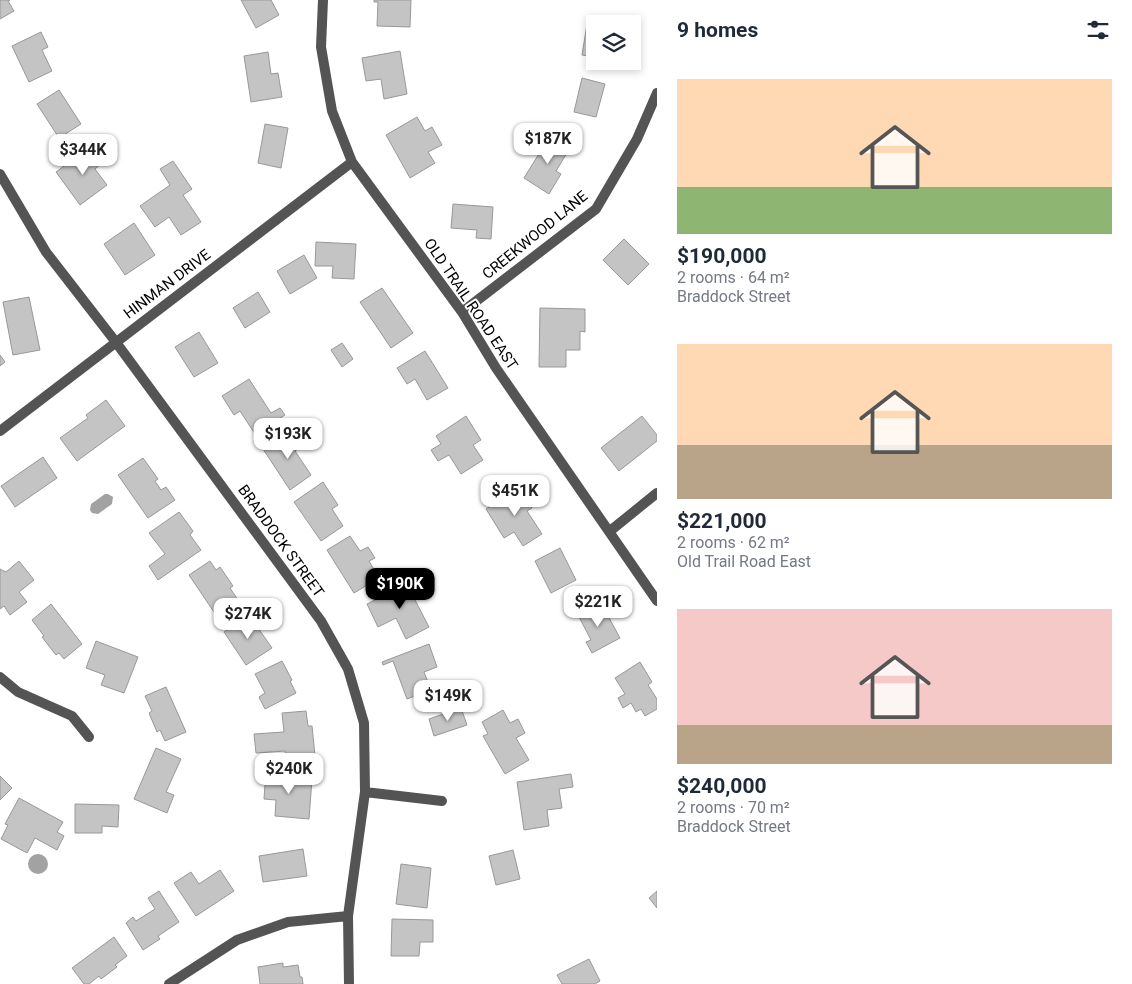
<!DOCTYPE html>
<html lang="en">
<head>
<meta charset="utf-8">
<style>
  :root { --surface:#fff; --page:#f2f2f3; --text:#1f2937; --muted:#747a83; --accent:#000 }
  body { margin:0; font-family:Roboto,sans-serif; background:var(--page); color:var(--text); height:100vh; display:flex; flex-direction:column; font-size:19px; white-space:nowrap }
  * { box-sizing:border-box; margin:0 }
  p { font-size:16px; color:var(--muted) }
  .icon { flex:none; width:28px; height:28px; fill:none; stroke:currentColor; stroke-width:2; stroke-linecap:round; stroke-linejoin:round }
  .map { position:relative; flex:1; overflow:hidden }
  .sheet { display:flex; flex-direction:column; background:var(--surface); width:475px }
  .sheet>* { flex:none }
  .fabs { position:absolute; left:586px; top:15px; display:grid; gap:10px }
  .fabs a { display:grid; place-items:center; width:55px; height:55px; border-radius:0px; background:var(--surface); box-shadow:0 2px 8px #0003; font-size:25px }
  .price { position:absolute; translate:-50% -42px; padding:0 11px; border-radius:10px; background:#fff; color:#222; font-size:16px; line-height:32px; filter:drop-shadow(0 1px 2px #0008) }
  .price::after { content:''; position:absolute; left:50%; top:30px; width:15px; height:11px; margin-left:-8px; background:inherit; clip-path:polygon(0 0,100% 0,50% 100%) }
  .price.on { background:var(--accent); color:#fff }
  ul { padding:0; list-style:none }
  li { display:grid; align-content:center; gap:10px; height:265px; padding:0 20px }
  li span { display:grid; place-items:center; height:155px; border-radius:0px; color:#555 }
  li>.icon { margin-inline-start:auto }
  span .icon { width:90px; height:90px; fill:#fffc; stroke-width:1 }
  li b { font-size:21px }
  h2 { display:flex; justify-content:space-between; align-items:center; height:60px; padding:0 20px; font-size:21px }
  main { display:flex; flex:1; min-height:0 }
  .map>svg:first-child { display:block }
  .water { fill:#a2a2a2 }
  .building { fill:#c4c4c4; stroke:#989898 }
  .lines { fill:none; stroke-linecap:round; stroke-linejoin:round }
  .minor { stroke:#545454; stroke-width:10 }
  .labels { text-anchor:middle; stroke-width:4; stroke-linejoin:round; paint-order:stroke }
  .street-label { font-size:15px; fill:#000; stroke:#fff }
</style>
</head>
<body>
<main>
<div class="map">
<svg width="657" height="984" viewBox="0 0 657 984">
  <rect width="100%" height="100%" fill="#fff"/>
  <!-- water -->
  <path class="water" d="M105,494h3l5,3 -1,7 -14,10 -6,-1 -2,-3 1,-6z
    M28 864a10 10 0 1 1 20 0a10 10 0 1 1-20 0Z"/>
  <!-- building -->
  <path class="building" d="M0,0h10l-2,1 6,10 -14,8z
    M241,0h30l8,15 -23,13z
    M374,0h37l-1,27 -33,-1 1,-24h-4z
    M588,18l27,5 -20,1v33l-13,-2z
    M41,32l7,15 -6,3 10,21 -23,11 -17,-36z
    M400,51l7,43 -23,5 -3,-20 -15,2 -4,-23z
    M268,52l3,22 7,-1 4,24 -31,5 -7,-46z
    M582,78l23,6 -9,33 -22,-5z
    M59,90l22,34 -22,14 -22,-34z
    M417,117l8,14 7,-4 10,18 -14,7 7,11 -25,15 -24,-43z
    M265,124l23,4 -7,40 -23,-5z
    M550,136l20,12 -14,23 5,3 -12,20 -25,-16z
    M90,147l12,16 -7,6 12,16 -27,20 -24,-33z
    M173,161l19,28 -9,6 18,27 -20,13 -12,-18 -14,10 -15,-21 30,-21 -10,-16z
    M453,204l40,3 -2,32 -15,-1 1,-8 -26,-2z
    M134,223l21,32 -30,20 -21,-31z
    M624,239l25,25 -21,21 -25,-25z
    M316,242l40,2 -2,35 -22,-1 1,-12h-18z
    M304,255l13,23 -27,16 -13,-23z
    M382,288l31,45 -22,15 -31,-46z
    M258,292l12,20 -25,16 -12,-20z
    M29,297l11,53 -27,5 -10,-53z
    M540,308l45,1v23l-5,-1v19h-14v17h-27z
    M199,332l19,31 -24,14 -19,-30z
    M342,343l11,16 -11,8 -11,-17z
    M425,351l23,37 -21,12 -12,-21 -8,5 -10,-16z
    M0,355l5,7 -5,4z
    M249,379l22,34 9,-5 5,7 -30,19 -15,-23 -6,4 -12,-19z
    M106,400l19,26 -48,35 -17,-23 28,-20 -2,-3z
    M466,416l15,24 -8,5 10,15 -22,14 -12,-19 -11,6 -7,-11 10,-6 -5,-8z
    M642,416l15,19v6l-38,30 -18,-23z
    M290,431l11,16 -6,4 16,24 -21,15 -27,-41z
    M43,457l14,21 -42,29 -14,-21z
    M143,458l15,21 -3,2 6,9 5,-3 9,13 -27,18 -30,-43z
    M323,482l15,23 -6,4 11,17 -22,15 -27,-39z
    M519,488l13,20 -5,3 15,23 -19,12 -9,-14 -10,6 -18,-29z
    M179,512l14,19 -3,4 11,15 -43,30 -9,-14 16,-12 -16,-21z
    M350,536l10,15 8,-4 7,11 -6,3 10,17 -25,15 -27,-43z
    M560,548l16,32 -25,13 -16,-32z
    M19,561l15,19 -15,12 8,10 -17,13 -6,-9 -4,3v-40l6,3z
    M210,561l6,9 4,-3 13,19 -3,2 10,15 -22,15 -29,-43z
    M413,581l8,15 -6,4 14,27 -23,12 -10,-21 -18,9 -11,-23z
    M601,603l19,35 -28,15 -6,-11 5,-2 -13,-25z
    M51,604l31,40 -18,15 -5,-6 -3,2 -14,-18 2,-1 -12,-16z
    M249,615l23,33 -26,17 -22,-33z
    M96,641l42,16 -14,36 -23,-8 4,-10 -19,-7z
    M429,644l8,23 -13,5 7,18 -24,9 -14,-38 -10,4 -1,-3z
    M282,661l10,19 -2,1 6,12 -31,16 -6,-12 6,-4 -10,-19z
    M640,662l12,20 -4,3 9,14v10l-12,7 -4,-7 -5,3 -5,-9 -8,5 -5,-10 7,-4 -10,-16z
    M166,687l20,45 -21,9 -5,-11 -3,2 -8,-19 3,-2 -7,-15z
    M461,708l6,17 -33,11 -5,-17z
    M503,710l7,13 8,-4 7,14 -9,5 13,22 -24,14 -22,-38 5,-2 -6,-12z
    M306,711l2,15h4l3,30 -29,3 -1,-8 -29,2 -2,-19 30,-2 -2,-19z
    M156,748l25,11 -15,33 8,3 -7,18 -33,-14z
    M266,770l16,1v6l30,2 -3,40 -34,-3 1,-16 -12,-1z
    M571,774l2,13 -14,2 3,19 -15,2 2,16 -25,4 -7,-48z
    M0,776l12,12 -12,12z
    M19,798l44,24 -6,10 7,4 -7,14 -22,-12 -8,15 -26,-14 7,-14 -3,-1z
    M75,804l44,1 -1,22 -16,-1v7h-27z
    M303,849l4,27 -44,6 -4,-26z
    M513,850l7,29 -24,6 -7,-29z
    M401,864l30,4 -4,40 -31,-4z
    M220,870l14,21 -38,25 -22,-33 17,-11 8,12z
    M159,891l20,31 -21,14 2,3 -17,11 -17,-27 7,-6 3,4 19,-12 -7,-11z
    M657,891v17l-8,-10z
    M392,919l41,1v22h-13l-1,14h-28z
    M114,937l13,19 -12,9 2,2 -16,12 -2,-3 -10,8h-5l-12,-16z
    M589,959l11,22 -5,3h-33l-5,-9z
    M283,963v4l15,-2 2,12h2l1,7h-43l-2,-17z"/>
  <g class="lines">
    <!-- minor -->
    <path class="minor" d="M323,0l-2,47 11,64 20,51 110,150 34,56 161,233
      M0,174l46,78 69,89 206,280 27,48 16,54 1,69 -17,124 1,68
      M462,312l134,-103 41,-70 20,-46
      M0,431l352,-269
      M610,531l47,-38
      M0,677l18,15 54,24 17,21
      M365,792l77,9
      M169,984l68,-44 51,-18 60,-6"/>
  </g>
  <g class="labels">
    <!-- street labels -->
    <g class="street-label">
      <text transform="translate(535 235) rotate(-39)" y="5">CREEKWOOD LANE</text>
      <text transform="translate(167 284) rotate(-37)" y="5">HINMAN DRIVE</text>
      <text transform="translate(471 304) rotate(56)" y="5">OLD TRAIL ROAD EAST</text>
      <text transform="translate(281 541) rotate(54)" y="5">BRADDOCK STREET</text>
    </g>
  </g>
</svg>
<div class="fabs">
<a><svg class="icon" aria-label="layers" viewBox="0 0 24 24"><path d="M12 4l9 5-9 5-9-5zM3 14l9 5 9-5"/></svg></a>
</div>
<b class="price" style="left:548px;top:165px">$187K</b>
<b class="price" style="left:83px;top:176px">$344K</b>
<b class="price" style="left:288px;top:460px">$193K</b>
<b class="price" style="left:515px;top:517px">$451K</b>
<b class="price on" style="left:400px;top:610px">$190K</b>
<b class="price" style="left:598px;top:628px">$221K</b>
<b class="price" style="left:248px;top:640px">$274K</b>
<b class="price" style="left:448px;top:722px">$149K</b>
<b class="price" style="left:289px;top:795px">$240K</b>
</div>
<section class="sheet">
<h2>9 homes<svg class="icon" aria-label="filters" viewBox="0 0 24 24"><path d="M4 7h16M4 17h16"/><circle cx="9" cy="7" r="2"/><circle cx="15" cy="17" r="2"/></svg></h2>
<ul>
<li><span style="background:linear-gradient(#ffd9b3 70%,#8fb573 0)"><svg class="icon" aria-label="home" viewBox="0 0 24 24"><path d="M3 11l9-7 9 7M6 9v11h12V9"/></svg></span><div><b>$190,000</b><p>2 rooms · 64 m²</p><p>Braddock Street</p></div></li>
<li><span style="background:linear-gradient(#ffd9b3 65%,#b9a48a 0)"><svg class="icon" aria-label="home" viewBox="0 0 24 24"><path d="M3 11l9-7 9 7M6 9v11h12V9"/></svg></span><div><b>$221,000</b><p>2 rooms · 62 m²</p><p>Old Trail Road East</p></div></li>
<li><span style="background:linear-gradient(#f6c9c9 75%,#b9a48a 0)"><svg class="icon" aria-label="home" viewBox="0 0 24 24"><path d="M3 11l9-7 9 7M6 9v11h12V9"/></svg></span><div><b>$240,000</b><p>2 rooms · 70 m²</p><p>Braddock Street</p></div></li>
</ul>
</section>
</main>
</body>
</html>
